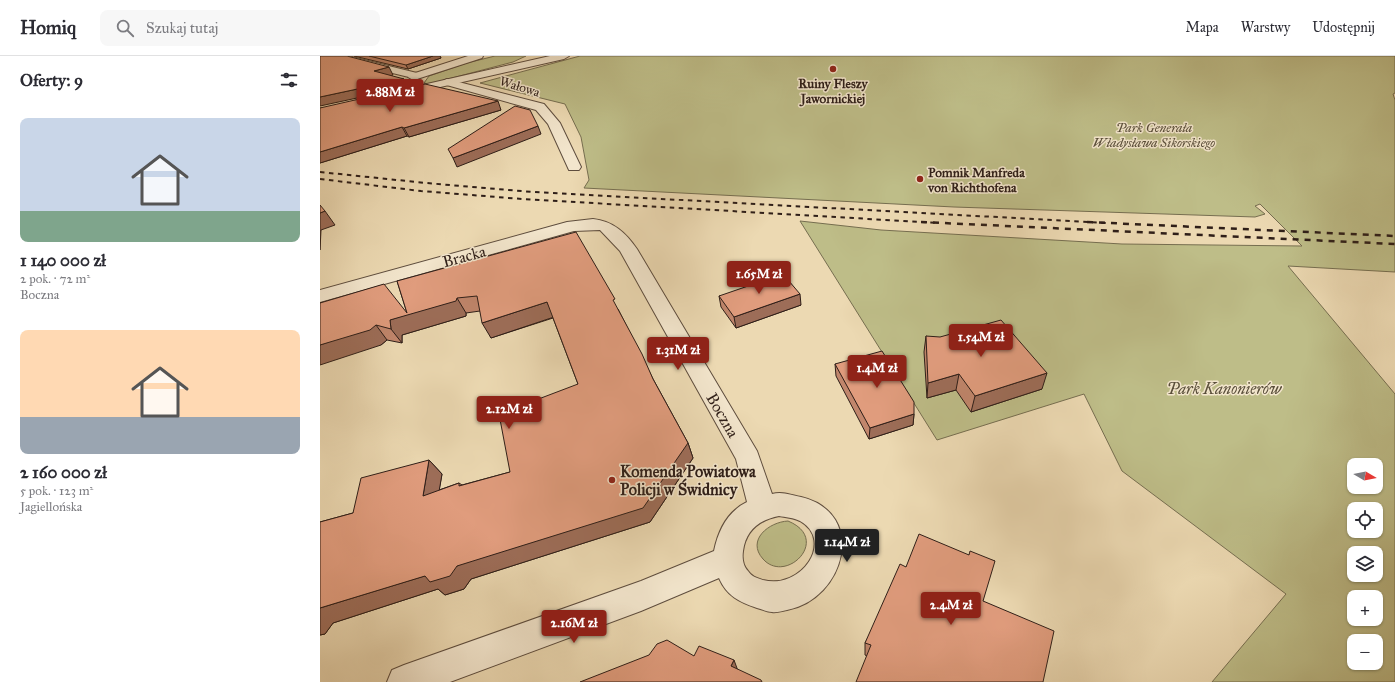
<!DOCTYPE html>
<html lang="pl">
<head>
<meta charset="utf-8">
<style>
  :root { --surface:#fff; --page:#f7f7f7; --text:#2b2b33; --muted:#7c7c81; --line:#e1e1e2; --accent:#8f2418 }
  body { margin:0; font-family:"IM FELL Great Primer",serif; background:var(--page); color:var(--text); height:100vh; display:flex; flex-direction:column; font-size:15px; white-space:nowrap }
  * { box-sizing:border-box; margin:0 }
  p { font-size:13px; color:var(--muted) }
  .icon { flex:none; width:22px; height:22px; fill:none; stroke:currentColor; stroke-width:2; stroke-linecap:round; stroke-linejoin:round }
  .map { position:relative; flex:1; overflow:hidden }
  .sheet { display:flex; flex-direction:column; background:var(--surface); width:320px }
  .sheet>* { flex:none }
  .needle { width:26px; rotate:100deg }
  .buttons { position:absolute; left:1027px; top:402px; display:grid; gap:8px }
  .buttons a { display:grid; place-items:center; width:36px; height:36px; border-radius:8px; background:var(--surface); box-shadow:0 1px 3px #0004; font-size:20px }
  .price { position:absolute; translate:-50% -34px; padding:0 9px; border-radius:4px; background:var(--accent); color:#fff; font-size:13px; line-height:26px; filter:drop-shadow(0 1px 2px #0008) }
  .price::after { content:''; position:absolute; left:50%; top:24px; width:12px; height:9px; margin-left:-6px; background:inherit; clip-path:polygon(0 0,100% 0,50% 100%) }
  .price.active { background:#222; color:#fff }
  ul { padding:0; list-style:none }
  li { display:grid; align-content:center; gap:8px; height:212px; padding:0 20px }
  li span { display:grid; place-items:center; height:124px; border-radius:8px; color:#555 }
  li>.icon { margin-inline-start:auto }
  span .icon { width:72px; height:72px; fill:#fffc; stroke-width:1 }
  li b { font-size:17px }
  h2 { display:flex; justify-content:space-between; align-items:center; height:48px; padding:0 20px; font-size:17px }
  header { display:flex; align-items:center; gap:24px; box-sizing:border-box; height:56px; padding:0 20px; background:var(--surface); border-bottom:1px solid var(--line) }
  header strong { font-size:19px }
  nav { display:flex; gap:22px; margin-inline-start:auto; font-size:14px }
  .search { width:280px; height:36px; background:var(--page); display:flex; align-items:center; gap:10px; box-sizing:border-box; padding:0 14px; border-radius:8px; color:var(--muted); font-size:15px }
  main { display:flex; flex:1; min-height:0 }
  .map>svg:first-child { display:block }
  .green { fill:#bebd88; stroke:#766e50; fill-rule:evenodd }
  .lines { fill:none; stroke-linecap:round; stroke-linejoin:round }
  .minor-casing { stroke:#5e4d3e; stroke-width:2 }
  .tertiary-casing { stroke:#5e4d3e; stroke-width:2 }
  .minor { fill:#f3e6cd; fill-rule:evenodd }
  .tertiary { fill:#f3e6cd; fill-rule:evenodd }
  .rail-far1 { stroke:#2e1e18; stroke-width:2; stroke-dasharray:4.5 4.5; stroke-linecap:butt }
  .rail { stroke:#2e1e18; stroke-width:2.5; stroke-dasharray:6 6; stroke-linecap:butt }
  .wall { fill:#c1866c; stroke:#2e1e18 }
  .shaded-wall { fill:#9d6d58; stroke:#2e1e18 }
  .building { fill:#e09c7d; stroke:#2e1e18 }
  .poi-dot { fill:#8f2418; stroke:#f3e6cd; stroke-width:1.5 }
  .labels { text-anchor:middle; stroke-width:3; stroke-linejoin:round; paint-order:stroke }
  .far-poi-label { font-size:13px; font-weight:bold; fill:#2e1e18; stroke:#f3e6cd }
  .far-street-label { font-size:13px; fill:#2e1e18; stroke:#f3e6cd }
  .far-park-label { font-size:13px; font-style:italic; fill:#594e3a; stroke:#f3e6cd }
  .street-label { font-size:16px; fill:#2e1e18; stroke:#f3e6cd }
  .park-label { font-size:16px; font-style:italic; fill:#594e3a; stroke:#f3e6cd }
  .poi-label { font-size:16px; font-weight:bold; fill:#2e1e18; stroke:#f3e6cd; text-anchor:start }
</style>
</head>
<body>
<header>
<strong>Homiq</strong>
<div class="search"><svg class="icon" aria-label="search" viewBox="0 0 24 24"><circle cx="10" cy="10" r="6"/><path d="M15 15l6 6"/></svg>Szukaj tutaj</div>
<nav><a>Mapa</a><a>Warstwy</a><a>Udostępnij</a></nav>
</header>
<main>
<section class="sheet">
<h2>Oferty: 9<svg class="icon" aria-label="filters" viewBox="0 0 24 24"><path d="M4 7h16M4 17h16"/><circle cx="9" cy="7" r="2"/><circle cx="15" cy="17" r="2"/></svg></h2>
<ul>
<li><span style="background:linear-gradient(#c9d6e8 75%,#7fa58c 0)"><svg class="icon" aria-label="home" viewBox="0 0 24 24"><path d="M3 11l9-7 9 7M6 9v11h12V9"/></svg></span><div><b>1 140 000 zł</b><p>2 pok. · 72 m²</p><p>Boczna</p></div></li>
<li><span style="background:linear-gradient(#ffd9b3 70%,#9aa5b1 0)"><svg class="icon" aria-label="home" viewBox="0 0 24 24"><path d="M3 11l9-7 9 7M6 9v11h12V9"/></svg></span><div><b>2 160 000 zł</b><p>5 pok. · 123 m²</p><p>Jagiellońska</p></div></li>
</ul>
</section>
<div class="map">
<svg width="1075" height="626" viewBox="0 0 1075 626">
  <rect width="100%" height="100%" fill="#ecd9b2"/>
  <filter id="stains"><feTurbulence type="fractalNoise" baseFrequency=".005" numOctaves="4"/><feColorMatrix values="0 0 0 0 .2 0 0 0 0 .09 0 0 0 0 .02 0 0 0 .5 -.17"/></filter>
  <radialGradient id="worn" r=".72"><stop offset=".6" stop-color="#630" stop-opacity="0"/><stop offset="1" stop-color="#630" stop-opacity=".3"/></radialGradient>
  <!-- green -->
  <path class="green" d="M175,0h31l-13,6 -84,22 -5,-1 5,-7 38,-13z
    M260,0h815v37l-2,1 2,6v172l-107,-6 107,128v288h-183l74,-88 -164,-123 -38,-77 -147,46 -137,-219 81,9 241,14 180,2 -42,-42 -5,2 10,8 -10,3 -301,-10 -370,-19 5,-8 -8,-43 -16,-33 -85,-21zM1034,409h22v22h-22zM1034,453h22v22h-22zM1034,497h22v22h-22zM1034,541h22v22h-22zM1034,585h22v22h-22z
    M468,465c44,18 -2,64 -25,38 -17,-19 6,-37 25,-38z"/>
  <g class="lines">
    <defs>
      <path id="minor" d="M10,0h18l73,18 1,2 -5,3 -86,-21z
        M127,23l97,25 16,19 21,44 -2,3h-10l-21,-46 -12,-14 -93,-26 -2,-2z
        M273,163c20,2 33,14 44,30l120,202 15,43c10,-3 19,1 29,3 67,16 44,102 -14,113 -5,1 -11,3 -15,2 -5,0 -10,-3 -15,-4 -18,-6 -30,-12 -38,-30l-78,33 -191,71h-63l5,-12 12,-5 237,-84 73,-30c4,-20 14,-40 33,-49l-11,-43 -116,-208 -20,-21 -26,1 -254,71v-12l247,-68zM459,460c6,1 15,2 21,5 35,20 1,69 -37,59 -6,-2 -11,-3 -15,-9 -5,-5 -6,-13 -5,-20 3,-21 16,-31 36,-35z"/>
      <path id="tertiary" d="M148,0h15l-1,2 -65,21 -4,1 -5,-3 1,-2z
        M230,0h19l-5,3 -159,36 -6,-3 6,-3z"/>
    </defs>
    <!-- minor casing -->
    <use href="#minor" class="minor-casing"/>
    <!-- tertiary casing -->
    <use href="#tertiary" class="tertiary-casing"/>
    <!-- minor -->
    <use href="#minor" class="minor"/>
    <!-- tertiary -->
    <use href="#tertiary" class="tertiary"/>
    <!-- rail-far1 -->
    <path class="rail-far1" d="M0,116l106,11 107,9 574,31
      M0,123l101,12 101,8 417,24"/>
    <!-- rail -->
    <path class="rail" d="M601,166l474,22
      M767,166l308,14"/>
  </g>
  <!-- wall -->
  <path class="wall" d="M34,0h86l1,2 -33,11z
    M0,52l181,2 -92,27 -2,-1 -87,27z
    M77,225l221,28 35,70 35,64 5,15 -43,64 -179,57 -7,10 -19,6 -7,-6 -105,34 -8,11 -5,1v-113l33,-9 76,-53 13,14 -3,16 20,-7 3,2 48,-13 68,-88 -25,-66 -62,20 -11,-27 -14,2v3l-64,19v8l-15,-3 -6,5 -61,-42 87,10z
    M399,240l82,9 -65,23 -15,-21z
    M606,280l116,53 -71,23 -15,-22 -29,8 -3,-46z
    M515,308l79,50 -1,11 -44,14 -33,-63z
    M649,499l26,6 -128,95 -2,-1v-12l41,-76z"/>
  <!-- shaded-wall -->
  <path class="shaded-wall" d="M113,0h7l1,2 -33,11 -2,-4z
    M69,11l4,8 -14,4 -5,-8z
    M84,23l4,8 -88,19v-9z
    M178,45l3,9 -92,27 -5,-9z
    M218,70l3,8 -84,33 -4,-9z
    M82,71l5,9 -87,27v-11z
    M5,155l10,14 -14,5 -1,20v-37z
    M480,238l1,11 -65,23 -2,-11z
    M137,242l9,15v3l-64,19v8l-11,-14 -1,-9z
    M227,246l7,15 -63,21 -9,-15z
    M56,269l11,15 -6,5 -61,20v-20z
    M727,317l-5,16 -71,23 4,-16z
    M639,318l-3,16 -29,8 1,-15z
    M594,358l-1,11 -44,14 1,-11z
    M368,387l5,15 -43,64 -179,57 -7,10 -19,6 -7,-6 -105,34 -8,11 -5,1v-27l137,-42z
    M109,404l13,14 -6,36 -13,-14z
    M414,604l4,11 -7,-5z"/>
  <!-- building -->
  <path class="building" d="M0,0h27l42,11 -15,4 30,8 -84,18z
    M49,0h64l-27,9z
    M105,28l73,17 -94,27 -2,-1 -82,25v-44z
    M195,50l15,4 8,16 -85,32 -5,-9z
    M0,149l5,6 -5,2z
    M256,176l39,67 -2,1 29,54 11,25 35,64 -45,65 -186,58 -7,10 -20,6 -5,-6 -105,32v-86l33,-9 8,-35 68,-18 -6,36 36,-13v3l51,-14 -11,-58 79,-30 -31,-82 -65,21 -5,-27 -20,2 -1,3 -66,19 1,9 -15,-4 -6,5 -50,15v-42l64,-19 23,29 -10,-32z
    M463,218l17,20 -66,23 -15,-21z
    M681,264l46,53 -72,23 -16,-22 -31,9 -2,-47 14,1z
    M562,295l32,51v12l-44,14 -35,-64z
    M599,478l50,21 1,-4 25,10 -12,40 71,30 -11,51h-187l15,-37 -6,-2 35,-79 6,3z
    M347,584l27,16 5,-10 35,14 -3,6 30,14 1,2h-182l69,-27 8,-11z"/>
  <!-- markers -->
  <g class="poi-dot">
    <circle cx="513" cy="13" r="4"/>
    <circle cx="600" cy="123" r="4"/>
    <circle cx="292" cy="424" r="4"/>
  </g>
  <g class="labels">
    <!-- far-poi labels -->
    <g class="far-poi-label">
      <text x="513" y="32">Ruiny Fleszy<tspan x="513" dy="15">Jawornickiej</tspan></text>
      <text x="608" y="121" text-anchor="start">Pomnik Manfreda<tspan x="608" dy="15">von Richthofena</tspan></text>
    </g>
    <!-- far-street labels -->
    <g class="far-street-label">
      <text transform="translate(200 30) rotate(17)" y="5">Wałowa</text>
    </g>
    <!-- far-park labels -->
    <g class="far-park-label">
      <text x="834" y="76">Park Generała<tspan x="834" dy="15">Władysława Sikorskiego</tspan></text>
    </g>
    <!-- street labels -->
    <g class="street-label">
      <text transform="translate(144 200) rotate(-15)" y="6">Bracka</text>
      <text transform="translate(403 359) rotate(60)" y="6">Boczna</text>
    </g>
    <!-- park labels -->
    <g class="park-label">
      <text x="904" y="338">Park Kanonierów</text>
    </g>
    <!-- poi labels -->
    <g class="poi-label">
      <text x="300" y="421">Komenda Powiatowa<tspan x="300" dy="18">Policji w Świdnicy</tspan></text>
    </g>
  </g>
  <rect width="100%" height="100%" filter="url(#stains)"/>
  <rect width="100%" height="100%" fill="url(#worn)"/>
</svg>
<div class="buttons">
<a><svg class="needle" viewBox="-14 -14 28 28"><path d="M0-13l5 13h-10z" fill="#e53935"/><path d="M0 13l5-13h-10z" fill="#7c7c81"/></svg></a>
<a><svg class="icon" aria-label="locate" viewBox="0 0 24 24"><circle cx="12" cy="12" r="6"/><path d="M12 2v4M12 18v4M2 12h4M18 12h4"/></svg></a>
<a><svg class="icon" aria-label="layers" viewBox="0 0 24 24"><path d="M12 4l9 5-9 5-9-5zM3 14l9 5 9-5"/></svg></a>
<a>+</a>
<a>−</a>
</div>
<b class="price" style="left:70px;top:57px">2.88M zł</b>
<b class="price" style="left:439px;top:239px">1.65M zł</b>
<b class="price" style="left:661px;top:302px">1.54M zł</b>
<b class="price" style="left:358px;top:315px">1.31M zł</b>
<b class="price" style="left:557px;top:333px">1.4M zł</b>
<b class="price" style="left:189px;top:374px">2.12M zł</b>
<b class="price active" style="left:527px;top:507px">1.14M zł</b>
<b class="price" style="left:631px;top:570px">2.4M zł</b>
<b class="price" style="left:254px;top:588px">2.16M zł</b>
</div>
</main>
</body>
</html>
